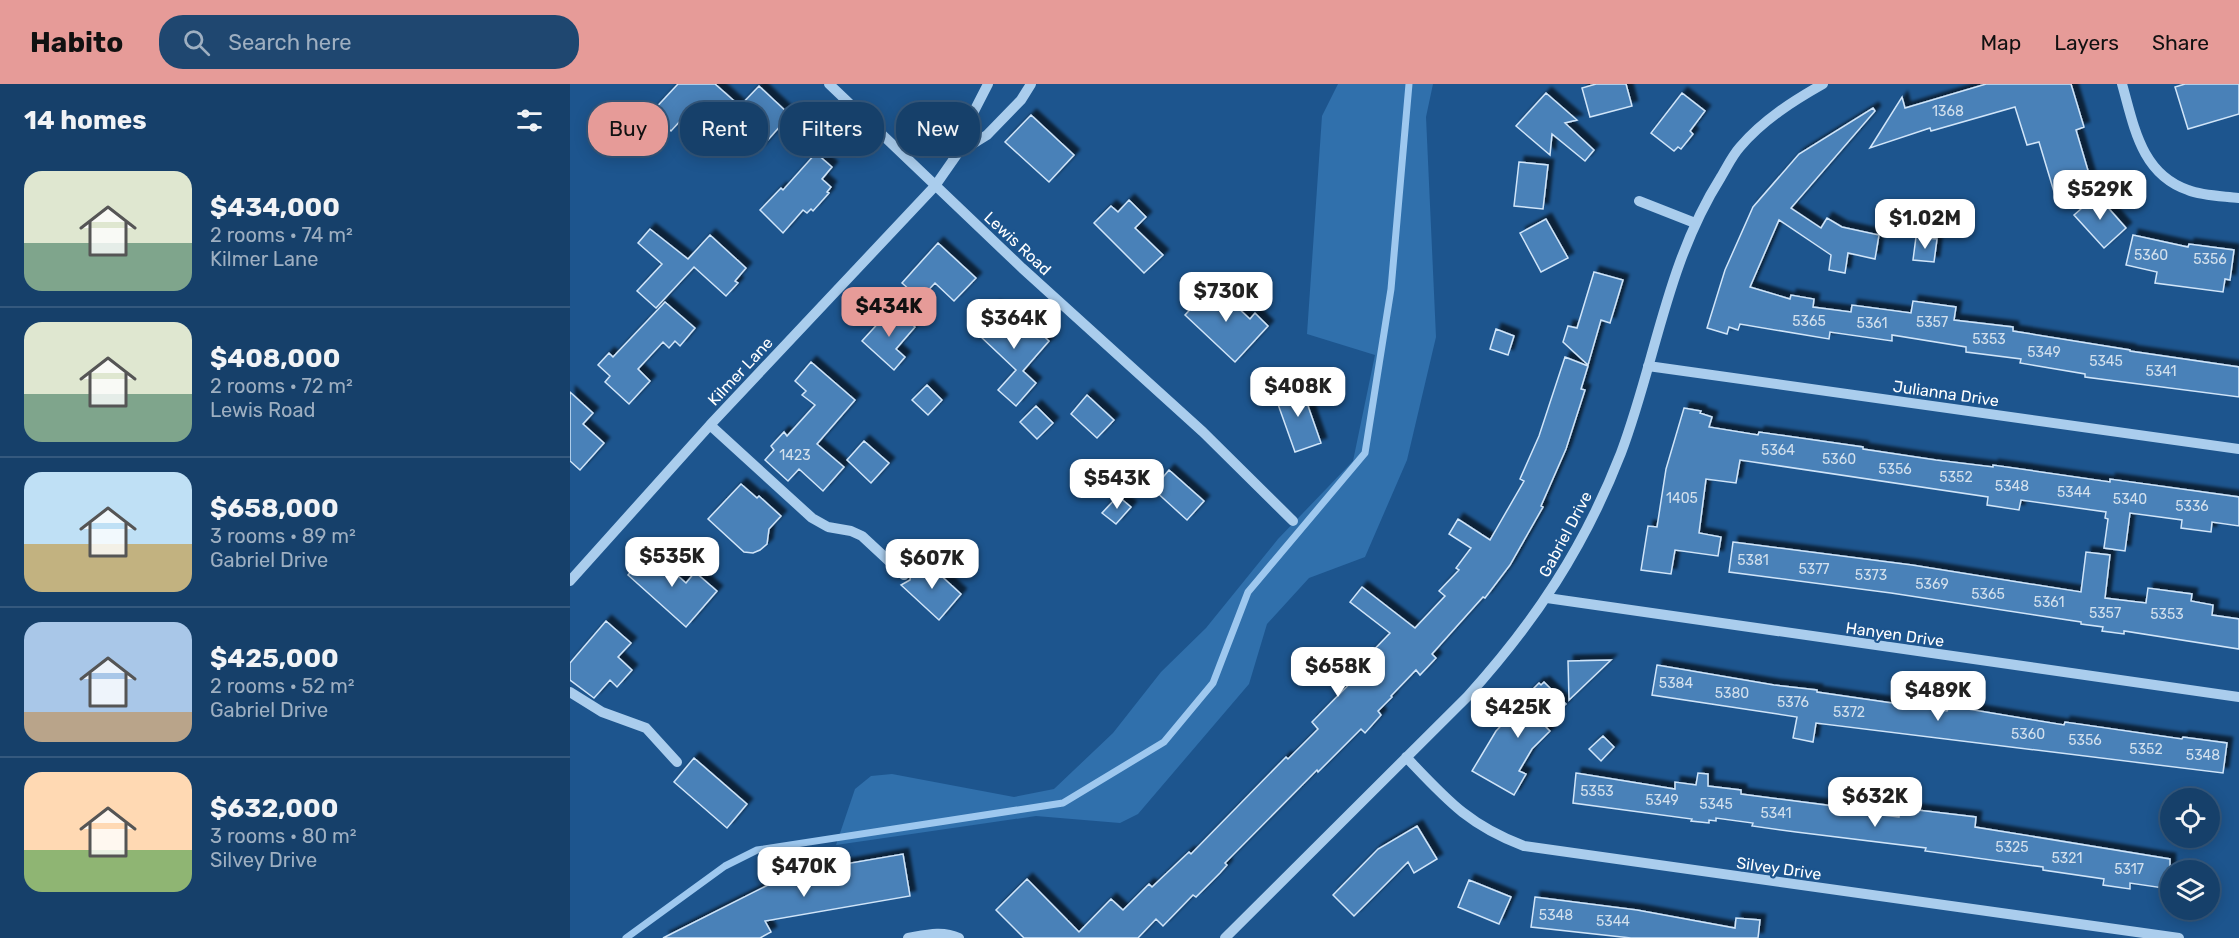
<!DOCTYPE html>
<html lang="en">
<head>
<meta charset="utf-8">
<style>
  :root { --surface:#16406a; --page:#1f4770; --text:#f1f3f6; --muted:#9eafc1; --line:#35597e; --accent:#e69b98 }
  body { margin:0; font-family:Rubik,sans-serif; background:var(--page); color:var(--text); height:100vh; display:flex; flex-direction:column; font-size:22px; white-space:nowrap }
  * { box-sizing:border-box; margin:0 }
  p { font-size:20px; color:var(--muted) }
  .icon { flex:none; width:33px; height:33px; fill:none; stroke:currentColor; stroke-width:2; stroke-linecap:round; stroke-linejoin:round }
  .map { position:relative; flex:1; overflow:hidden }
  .details { display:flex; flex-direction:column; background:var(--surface); width:570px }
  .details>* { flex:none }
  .guide { position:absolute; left:18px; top:18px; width:570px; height:54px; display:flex; gap:12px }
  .buttons { position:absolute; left:1590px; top:704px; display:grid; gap:12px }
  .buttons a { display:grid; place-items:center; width:60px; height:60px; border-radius:50%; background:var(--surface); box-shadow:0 3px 15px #0003,0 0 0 2px var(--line); font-size:30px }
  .price { position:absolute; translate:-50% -51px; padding:0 14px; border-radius:12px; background:#fff; color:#222; font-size:20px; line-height:39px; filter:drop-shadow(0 2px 3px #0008) }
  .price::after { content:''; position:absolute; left:50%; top:36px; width:18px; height:14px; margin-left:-9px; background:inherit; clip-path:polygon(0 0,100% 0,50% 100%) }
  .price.selected { background:var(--accent); color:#111 }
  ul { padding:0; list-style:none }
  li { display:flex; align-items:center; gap:18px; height:150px; padding:0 24px }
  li+li { border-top:2px solid var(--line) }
  li span { display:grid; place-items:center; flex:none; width:168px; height:120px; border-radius:18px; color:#555 }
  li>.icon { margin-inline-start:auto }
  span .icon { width:72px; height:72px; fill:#fffc; stroke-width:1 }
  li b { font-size:26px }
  h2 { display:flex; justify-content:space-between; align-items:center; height:72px; padding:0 24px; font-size:26px }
  .pill { padding:0 21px; border-radius:24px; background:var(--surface); box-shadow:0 3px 15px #0003,0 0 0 2px var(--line); font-size:21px; line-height:54px }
  .pill.selected { background:var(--accent); color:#111 }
  header { display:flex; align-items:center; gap:36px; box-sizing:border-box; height:84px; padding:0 30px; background:var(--accent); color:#111 }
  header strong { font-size:28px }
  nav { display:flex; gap:33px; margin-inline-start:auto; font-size:21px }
  .search { width:420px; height:54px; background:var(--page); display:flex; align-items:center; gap:15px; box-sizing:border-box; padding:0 21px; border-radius:24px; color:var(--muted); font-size:22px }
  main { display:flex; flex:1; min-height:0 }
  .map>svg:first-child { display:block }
  .green { fill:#3070ac }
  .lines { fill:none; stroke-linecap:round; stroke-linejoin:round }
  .stream { stroke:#9ec8ef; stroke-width:7 }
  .building { fill:#4a81b8; stroke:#d0e5f9; stroke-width:1.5; filter:url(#shadow) }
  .minor { stroke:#aacded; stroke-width:10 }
  .labels { text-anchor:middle; stroke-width:4.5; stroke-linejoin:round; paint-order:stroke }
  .number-label { font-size:14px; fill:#d2e0ed }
  .street-label { font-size:16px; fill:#fff; stroke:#1d558e }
</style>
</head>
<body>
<header>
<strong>Habito</strong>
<div class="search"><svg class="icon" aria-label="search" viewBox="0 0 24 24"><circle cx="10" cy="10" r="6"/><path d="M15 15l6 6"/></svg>Search here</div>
<nav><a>Map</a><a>Layers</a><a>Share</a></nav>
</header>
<main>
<section class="details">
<h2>14 homes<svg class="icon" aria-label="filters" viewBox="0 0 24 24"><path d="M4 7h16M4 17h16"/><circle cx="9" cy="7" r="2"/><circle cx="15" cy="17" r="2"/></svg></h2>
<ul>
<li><span style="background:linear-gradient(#dfe7d0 60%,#7fa58c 0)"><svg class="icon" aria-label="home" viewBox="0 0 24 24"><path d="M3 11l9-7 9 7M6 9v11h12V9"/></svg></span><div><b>$434,000</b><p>2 rooms · 74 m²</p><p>Kilmer Lane</p></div></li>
<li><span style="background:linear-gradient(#dfe7d0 60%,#7fa58c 0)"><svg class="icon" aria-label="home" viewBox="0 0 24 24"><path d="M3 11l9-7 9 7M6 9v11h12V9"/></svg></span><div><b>$408,000</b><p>2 rooms · 72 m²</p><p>Lewis Road</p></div></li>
<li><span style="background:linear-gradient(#bfe0f5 60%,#c2b280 0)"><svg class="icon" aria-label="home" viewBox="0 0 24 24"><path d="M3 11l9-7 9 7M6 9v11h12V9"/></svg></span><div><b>$658,000</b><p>3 rooms · 89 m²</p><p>Gabriel Drive</p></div></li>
<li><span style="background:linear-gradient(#a9c7e8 75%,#b9a48a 0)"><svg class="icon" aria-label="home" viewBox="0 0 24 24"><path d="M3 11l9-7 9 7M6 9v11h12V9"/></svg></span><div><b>$425,000</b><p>2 rooms · 52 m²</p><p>Gabriel Drive</p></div></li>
<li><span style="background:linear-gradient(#ffd9b3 65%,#8fb573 0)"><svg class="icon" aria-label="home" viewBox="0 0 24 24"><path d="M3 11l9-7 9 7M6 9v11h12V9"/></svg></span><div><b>$632,000</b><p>3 rooms · 80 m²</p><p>Silvey Drive</p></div></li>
</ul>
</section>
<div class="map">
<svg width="1669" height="854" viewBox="0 0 1669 854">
  <defs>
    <filter id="shadow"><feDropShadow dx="5.5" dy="-5.5" stdDeviation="1.5" flood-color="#0009"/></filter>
  </defs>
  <rect width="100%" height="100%" fill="#1d558e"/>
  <!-- green -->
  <path class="green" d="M768,0h95l-7,33 10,220 -29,123 -42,97 -56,21 -42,46 -18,60 -111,130 -18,9 -84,-7 -200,29 19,-56 16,-13 21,-2 122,23 40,-8 59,-56 48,-61 45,-44 72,-89 75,-78 22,-106 -68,-21 15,-218z"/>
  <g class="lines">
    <!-- stream -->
    <path class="stream" d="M56,854l99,-72 32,-16 306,-47 101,-61 49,-59 35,-91 117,-139 26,-164 18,-205"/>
  </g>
  <!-- building -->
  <path class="building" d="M108,0h37l25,22 19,-20 31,29 -31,35 -39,-36 -9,9 -11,-10 -2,3 -7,-7 -20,22 -20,-18z
    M1026,0h30l6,22 -42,11 -8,-29z
    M1416,0h85l13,43 -8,3 16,54 -37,11 -16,-53 -12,3 -12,-38 -84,24 -1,-3 -60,20 32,-51 3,11z
    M1615,0h54v30l-51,15 -13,-42z
    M976,9l31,27 -12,3 29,27 -9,11 -33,-27 -2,21 -34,-29z
    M1112,9l23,18 -15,20 3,3 -12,15 -3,-2 -4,4 -23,-18z
    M1303,24l2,3 -84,97 30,20 6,-10 15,9 37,8 -4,24 -27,-6 -3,20 -16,-3 2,-15 -52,-35 -29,67 40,12 1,-4 23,4 -1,8 38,5 1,-7 59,8 2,-12 43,6 -2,13 59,7v4l117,19v1l109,16v30l-154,-20v-3l-65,-11 1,-4 -55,-7v-5l-74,-12v6l-62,-9 -1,7 -89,-15 -2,6 -9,-3 -2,7 -20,-6 18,-58 28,-63 46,-53z
    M461,31l43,40 -25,27 -44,-40z
    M246,69l16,14 -10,12 9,8 -4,5 2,1 -16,18 -2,-2 -4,4 -4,-3 -20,23 -23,-23 21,-22 2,2z
    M949,78l29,3 -5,44 -29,-3z
    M1527,111l29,33 -22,20 -30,-33z
    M559,116l17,17 -11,11 28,27 -19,18 -50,-50 17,-17 7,6z
    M976,135l22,39 -27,14 -21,-39z
    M80,145l38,30 22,-24 36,33 -11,13 3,2 -12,13 -32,-29 -38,41 -19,-17 25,-27 -24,-21z
    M1563,151l55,12 1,-3 45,6 -4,30 -5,-1 -2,13 -68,-9 2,-11 -31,-7z
    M1346,153l21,2 -3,23 -21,-2z
    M368,159l38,35 -22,23 -19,-18 -15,16 -18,-16z
    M1024,188l29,8 -13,43 -9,-3 -13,45 -25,-23 5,-16 9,2z
    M643,201l37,34 5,-6 13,13 -33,36 -50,-47z
    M95,218l30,26 -15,18 -5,-5 -6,7 -6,-6 -25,27 12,12 -21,23 -24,-22 5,-6 -12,-11 11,-12 4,4z
    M425,222l21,20 8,-8 25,23 -26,30 13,12 -20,23 -18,-16 18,-20 -36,-34 7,-8 -6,-6z
    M323,223l22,20 -19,22 9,8 -11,13 -32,-29z
    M926,245l18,7 -6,19 -18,-6z
    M995,273l23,9 -7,23 4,1 -19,59 -25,57 2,1 -33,58 -25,33 -2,-1 -51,57 4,4 -16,17 -4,-5 -25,26 1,1 -14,14 3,4 -16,18 -4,-4 -43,43 -1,-2 -92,93 2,2 -7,8 -24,24 -3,-2 -30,31 -7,-7 -18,19h-114l-28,-28 31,-31 52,53 32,-33 12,11 26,-26 3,3 37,-35 2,2 95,-97 2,2 30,-30 -6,-7 61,-62 -4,-5 21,-22 -40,-31 12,-15 53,41 30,-32 -6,-5 20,-21 -3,-2 15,-20 -22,-14 9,-15 32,21 34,-59 -4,-2 19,-43z
    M241,278l44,38 -38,44 27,23 -21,24 -24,-22 -11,12 -23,-21 9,-10 -3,-4 13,-14 3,4 28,-31 -13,-10 4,-4 -11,-10z
    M730,299l21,60 -26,9 -21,-59z
    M357,301l15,15 -14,15 -16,-15z
    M0,308l23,21 -10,11 21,19 -24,27 -10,-9z
    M517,311l27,25 -17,18 -26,-24z
    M466,322l17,17 -16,16 -17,-17z
    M1114,324l17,3 -1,2 12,4 -3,10 49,8 1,-3 104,15v2l73,11 57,7v-2l117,17v-3l129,18v29l-27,-4 -1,10 -30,-4 1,-8 -52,-7 -5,38 -21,-3 4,-29 -3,-1 1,-6 -85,-12 -2,10 -32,-5 1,-8 -248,-37 -4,23 -30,-4 -7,54 22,4 -3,19 -43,-6 -4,24 -30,-4 7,-44 9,1 9,-58z
    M294,357l25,22 -18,20 -24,-23z
    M599,386l35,31 -17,19 -34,-31z
    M171,400l16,14 2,-2 22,20 -12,13 -2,15 -7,6 -7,3 -9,-1 -36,-33z
    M548,412l13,11 -15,17 -14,-11z
    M1163,458l179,23 169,27 5,-40 24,3 -5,43 41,5 2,-15 44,6 -1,7 22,4 -1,10 27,4v30l-115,-18v3l-22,-3 1,-4 -22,-3v-2l-190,-29 -162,-21z
    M79,466l37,33 9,-11 22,19 -31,36 -58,-52z
    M354,476l37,34 -22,26 -38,-35 9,-5 1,-6z
    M36,537l25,22 -13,14 14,13 -15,17 -7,-7 -16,18 -24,-18v-17z
    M1041,576l-42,40 -1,-39z
    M1087,581l117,20 43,5v2l130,19 3,-5 114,19 1,-3 117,17 1,-2 44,6 -4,30 -407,-50 -3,19 -20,-4 4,-21 -145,-22z
    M974,598l22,22 -22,21 6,6 -18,18 -13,22 7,3 -12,21 -42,-24 24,-40 24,-25 -1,-1 8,-8 -1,-1 13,-13 2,2z
    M1033,652l11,11 -13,14 -12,-12z
    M124,674l53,46 -20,24 -53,-46z
    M1006,689l99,16v-7l21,3 2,-12 10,1v12l33,4v4l116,15 -1,3 43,5 2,-9 75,9 -1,10 195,32v30l-40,-6v6l-27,-4 1,-6 -61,-9v-3l-118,-16 1,-3 -130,-16 -44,-6 1,-3 -37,-5v3l-7,-1v3l-18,-2 1,-2 -119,-16z
    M847,742l20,33 -23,14 -6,-11 -54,54 -21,-21 45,-46z
    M333,770l7,42 -145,25 6,11 -11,6h-97l107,-54 -1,-7z
    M899,796l42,17 -12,27 -41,-17z
    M965,813l102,13 98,18 1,-10 24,2 -2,18h-127l-100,-11z"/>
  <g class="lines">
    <!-- minor -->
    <path class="minor" d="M259,0l193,184 181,164 90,89
      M1552,0c12,42 19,90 66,106 15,6 35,6 51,8
      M388,69l11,-32 19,-37
      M1069,117l56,22
      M1078,282l591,83
      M140,341l102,93 16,9 23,4 11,5 42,39
      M0,497l140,-156 225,-239 23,-33 29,-18 34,-35 10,-16
      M977,514l692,99
      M0,608l32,20 44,16 31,34
      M836,673c40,42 62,68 118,89l655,92
      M338,854c17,-3 34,-8 51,0
      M655,854l242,-241c68,-75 117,-149 154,-244 35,-93 45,-189 100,-276 6,-10 11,-21 19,-30 23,-27 53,-46 83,-63"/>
  </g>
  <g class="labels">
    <!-- number labels -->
    <g class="number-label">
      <text x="1378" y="32">1368</text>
      <text x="1581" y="176">5360</text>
      <text x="1640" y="180">5356</text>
      <text x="1239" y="242">5365</text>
      <text x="1362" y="243">5357</text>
      <text x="1302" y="244">5361</text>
      <text x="1419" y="260">5353</text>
      <text x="1474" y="273">5349</text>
      <text x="1536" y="282">5345</text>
      <text x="1591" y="292">5341</text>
      <text x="1208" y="371">5364</text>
      <text x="225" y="376">1423</text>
      <text x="1269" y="380">5360</text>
      <text x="1325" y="390">5356</text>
      <text x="1386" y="398">5352</text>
      <text x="1442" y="407">5348</text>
      <text x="1504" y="413">5344</text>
      <text x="1112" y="419">1405</text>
      <text x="1560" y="420">5340</text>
      <text x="1622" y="427">5336</text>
      <text x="1183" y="481">5381</text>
      <text x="1244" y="490">5377</text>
      <text x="1301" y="496">5373</text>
      <text x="1362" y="505">5369</text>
      <text x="1418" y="515">5365</text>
      <text x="1479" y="523">5361</text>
      <text x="1535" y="534">5357</text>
      <text x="1597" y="535">5353</text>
      <text x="1106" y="604">5384</text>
      <text x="1162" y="614">5380</text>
      <text x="1223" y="623">5376</text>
      <text x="1279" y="633">5372</text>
      <text x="1458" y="655">5360</text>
      <text x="1515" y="661">5356</text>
      <text x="1576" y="670">5352</text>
      <text x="1633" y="676">5348</text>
      <text x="1027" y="712">5353</text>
      <text x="1092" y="721">5349</text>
      <text x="1146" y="725">5345</text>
      <text x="1206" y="734">5341</text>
      <text x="1442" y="768">5325</text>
      <text x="1497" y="779">5321</text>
      <text x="1559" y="790">5317</text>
      <text x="986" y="836">5348</text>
      <text x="1043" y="842">5344</text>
    </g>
    <!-- street labels -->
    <g class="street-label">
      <text transform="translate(448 159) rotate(43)" y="6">Lewis Road</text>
      <text transform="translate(170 287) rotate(-47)" y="6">Kilmer Lane</text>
      <text transform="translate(1376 309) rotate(8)" y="6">Julianna Drive</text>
      <text transform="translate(995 450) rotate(-62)" y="6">Gabriel Drive</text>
      <text transform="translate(1325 550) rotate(8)" y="6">Hanyen Drive</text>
      <text transform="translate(1209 784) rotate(8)" y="6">Silvey Drive</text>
    </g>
  </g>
</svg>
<div class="buttons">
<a><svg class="icon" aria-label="locate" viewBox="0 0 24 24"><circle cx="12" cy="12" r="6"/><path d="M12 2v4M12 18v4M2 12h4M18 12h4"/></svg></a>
<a><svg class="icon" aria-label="layers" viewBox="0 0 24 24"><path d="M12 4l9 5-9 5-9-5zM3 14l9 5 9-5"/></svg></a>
</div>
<b class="price" style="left:1530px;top:137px">$529K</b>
<b class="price" style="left:1355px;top:166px">$1.02M</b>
<b class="price" style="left:656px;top:239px">$730K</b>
<b class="price selected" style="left:319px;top:254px">$434K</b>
<b class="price" style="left:444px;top:266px">$364K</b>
<b class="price" style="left:728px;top:334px">$408K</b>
<b class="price" style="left:547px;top:426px">$543K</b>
<b class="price" style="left:102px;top:504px">$535K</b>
<b class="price" style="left:362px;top:506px">$607K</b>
<b class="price" style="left:768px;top:614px">$658K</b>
<b class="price" style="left:1368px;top:638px">$489K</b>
<b class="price" style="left:948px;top:655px">$425K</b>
<b class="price" style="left:1305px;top:744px">$632K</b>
<b class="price" style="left:234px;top:814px">$470K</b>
<div class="guide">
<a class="pill selected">Buy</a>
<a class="pill">Rent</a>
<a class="pill">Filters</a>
<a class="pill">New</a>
</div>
</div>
</main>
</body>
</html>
